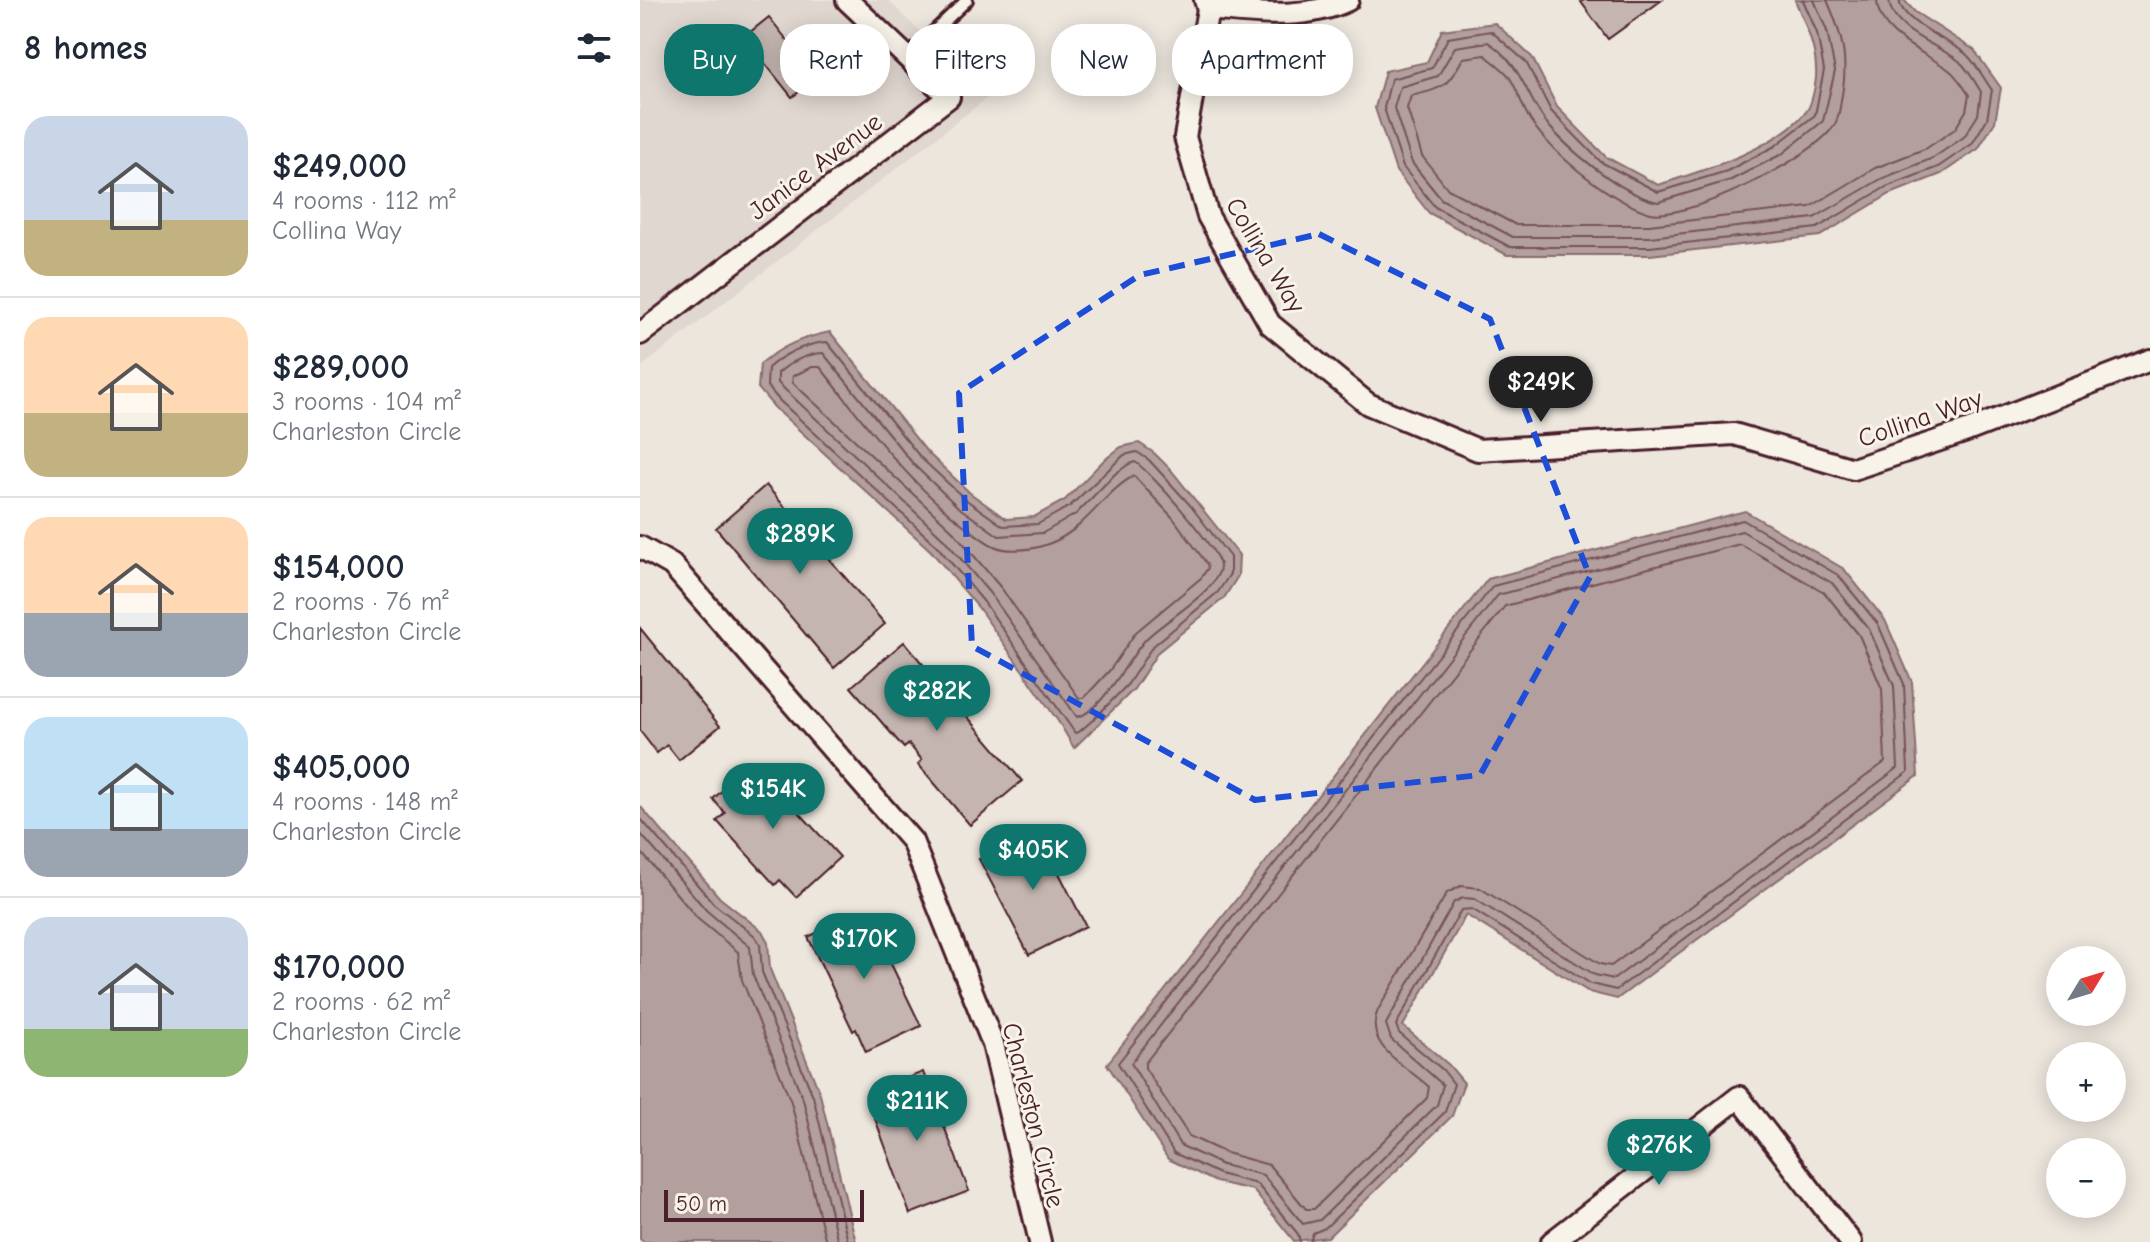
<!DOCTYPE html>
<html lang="en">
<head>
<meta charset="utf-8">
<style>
  :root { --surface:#fff; --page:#f2f2f3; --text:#1f2937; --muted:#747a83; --line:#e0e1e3; --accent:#0f766e }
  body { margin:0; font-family:"Comic Neue",sans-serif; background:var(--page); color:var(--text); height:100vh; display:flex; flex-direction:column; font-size:30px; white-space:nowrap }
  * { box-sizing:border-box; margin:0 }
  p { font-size:26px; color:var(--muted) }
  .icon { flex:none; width:44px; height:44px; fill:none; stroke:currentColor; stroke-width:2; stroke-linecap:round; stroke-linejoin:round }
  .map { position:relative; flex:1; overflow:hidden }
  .sheet { display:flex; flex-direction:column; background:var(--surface); width:640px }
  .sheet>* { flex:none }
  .hud { position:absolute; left:24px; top:24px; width:760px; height:72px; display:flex; gap:16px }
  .needle { width:52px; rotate:52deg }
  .buttons { position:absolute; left:1406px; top:946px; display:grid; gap:16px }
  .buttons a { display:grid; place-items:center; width:80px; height:80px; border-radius:50%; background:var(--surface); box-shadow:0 4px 20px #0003; font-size:40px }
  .scale { position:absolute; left:24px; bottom:20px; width:200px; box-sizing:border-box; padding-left:8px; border:4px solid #4a1f2b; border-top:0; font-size:22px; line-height:28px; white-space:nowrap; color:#4a1f2b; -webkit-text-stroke:6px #f7f3e8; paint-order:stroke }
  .price { position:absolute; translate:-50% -68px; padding:0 18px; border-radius:28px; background:var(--accent); color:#fff; font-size:26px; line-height:52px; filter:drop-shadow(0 2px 4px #0008) }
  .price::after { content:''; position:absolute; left:50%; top:48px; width:24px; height:18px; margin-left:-12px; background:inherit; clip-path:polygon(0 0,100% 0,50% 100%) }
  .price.selected { background:#222; color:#fff }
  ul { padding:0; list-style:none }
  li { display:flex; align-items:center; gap:24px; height:200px; padding:0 24px }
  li+li { border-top:2px solid var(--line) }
  li span { display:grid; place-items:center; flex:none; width:224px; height:160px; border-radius:24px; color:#555 }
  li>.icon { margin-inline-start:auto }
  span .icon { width:96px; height:96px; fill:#fffc; stroke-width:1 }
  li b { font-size:34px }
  h2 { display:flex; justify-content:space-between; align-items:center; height:96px; padding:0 24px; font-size:34px }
  .pill { padding:0 28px; border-radius:32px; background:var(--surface); box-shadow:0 4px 20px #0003; font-size:28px; line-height:72px }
  .pill.selected { background:var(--accent); color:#fff }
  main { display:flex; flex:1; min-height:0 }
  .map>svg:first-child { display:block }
  .built { fill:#e0d7d0 }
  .water { fill:#b39f9d; stroke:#896c6f; stroke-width:2 }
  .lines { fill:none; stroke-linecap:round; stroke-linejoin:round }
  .shore { stroke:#745259; stroke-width:2 }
  .building { fill:#c4b5b0; stroke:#4a1f2b; stroke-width:2 }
  .lane-casing { stroke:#4a1f2b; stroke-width:16 }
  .street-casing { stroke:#4a1f2b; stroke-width:26 }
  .lane { stroke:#f7f3e8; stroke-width:10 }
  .street { stroke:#f7f3e8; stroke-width:20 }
  .marked { fill:none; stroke:#1d4ed8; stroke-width:6; stroke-dasharray:16 10; stroke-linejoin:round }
  .labels { text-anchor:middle; stroke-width:6; stroke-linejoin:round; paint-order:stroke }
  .street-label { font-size:26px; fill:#4a1f2b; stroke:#f7f3e8 }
</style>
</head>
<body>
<main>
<section class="sheet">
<h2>8 homes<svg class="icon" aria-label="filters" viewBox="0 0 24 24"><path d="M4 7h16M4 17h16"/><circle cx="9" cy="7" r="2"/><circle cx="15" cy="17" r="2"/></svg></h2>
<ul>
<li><span style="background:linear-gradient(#c9d6e8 65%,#c2b280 0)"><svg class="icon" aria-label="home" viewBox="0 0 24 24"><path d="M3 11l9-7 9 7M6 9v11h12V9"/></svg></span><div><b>$249,000</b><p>4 rooms · 112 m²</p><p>Collina Way</p></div></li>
<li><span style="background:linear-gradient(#ffd9b3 60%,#c2b280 0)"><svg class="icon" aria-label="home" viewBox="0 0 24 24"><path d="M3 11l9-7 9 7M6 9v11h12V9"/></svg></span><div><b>$289,000</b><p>3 rooms · 104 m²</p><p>Charleston Circle</p></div></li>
<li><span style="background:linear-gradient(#ffd9b3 60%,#9aa5b1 0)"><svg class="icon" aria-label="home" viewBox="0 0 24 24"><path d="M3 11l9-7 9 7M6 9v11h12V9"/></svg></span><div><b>$154,000</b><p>2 rooms · 76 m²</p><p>Charleston Circle</p></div></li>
<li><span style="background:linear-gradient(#bfe0f5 70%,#9aa5b1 0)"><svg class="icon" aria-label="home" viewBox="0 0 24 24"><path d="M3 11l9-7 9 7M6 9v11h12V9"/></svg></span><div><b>$405,000</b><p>4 rooms · 148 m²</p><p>Charleston Circle</p></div></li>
<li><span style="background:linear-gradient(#c9d6e8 70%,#8fb573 0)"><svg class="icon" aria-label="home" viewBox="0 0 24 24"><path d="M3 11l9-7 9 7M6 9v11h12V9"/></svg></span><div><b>$170,000</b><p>2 rooms · 62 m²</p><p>Charleston Circle</p></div></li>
</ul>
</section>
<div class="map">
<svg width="1510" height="1242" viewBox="0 0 1510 1242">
  <rect width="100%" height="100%" fill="#ece6dd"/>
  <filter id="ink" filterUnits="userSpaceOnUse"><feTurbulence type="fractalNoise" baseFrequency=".0125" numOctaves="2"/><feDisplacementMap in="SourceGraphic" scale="16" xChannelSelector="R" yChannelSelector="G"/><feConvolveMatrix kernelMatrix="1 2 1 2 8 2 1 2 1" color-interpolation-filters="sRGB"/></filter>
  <g filter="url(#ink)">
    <!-- built -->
    <path class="built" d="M0,0h248l99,98 -347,270z"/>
    <!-- water -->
    <path class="water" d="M1155,0h109l11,12 59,38 27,38 -6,34 -17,27 -37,25 -51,20 -70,42 -170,19h-143l-78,-42 -33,-42 -21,-63 10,-37 42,-9 15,-32 53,-7 37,34 25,50 49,50 52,28c47,-15 115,-35 148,-73 6,-7 11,-32 10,-42 0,-24 -12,-48 -21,-70z
      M190,332l97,120 43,41 36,26 28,-2 31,-17 38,-39 18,-14 18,-4 15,10 17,17 68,85 -1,21 -14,22 -66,54 -24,37 -60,59 -14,-24 -82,-117 -47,-56 -157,-144 -16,-19 2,-24c24,-19 41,-26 70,-32z
      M1105,511l99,58 41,51 27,62 6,94 -301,223 -28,-7 -123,-77 -63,111 46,39 15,18 -12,33 -124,121 -34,4 -41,-51 -37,-8 -48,-23 -61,-95 381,-485z
      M0,806l80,92 42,33 6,11 2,27 50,125 36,148h-212l-4,-3z"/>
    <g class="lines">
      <!-- shore -->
      <path class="shore" d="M1163,0l14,33 7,37 -9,45 -40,31 -48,25 -69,21 -57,-30 -50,-51 -25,-49 -35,-31 -43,7 -16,30 -41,11 -7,29 19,59 32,40 75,40h140l167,-19 69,-41 52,-20 34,-23 15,-25 5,-29c-8,-11 -16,-27 -26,-36 -17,-14 -64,-31 -67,-54
        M1174,0l13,31 8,40 -12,50 -41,33 -51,26 -73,22c-34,-6 -99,-58 -117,-87 -19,-30 -21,-51 -53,-73l-33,5 -17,29 -38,11 -6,21 18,55 29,36 72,38h137l164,-19 67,-39 52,-21 31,-21 14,-22 3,-23c-6,-10 -13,-23 -22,-31 -22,-17 -68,-30 -70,-61
        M1187,0c16,36 22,61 14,100 -1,8 -2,17 -6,24 -17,32 -154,101 -188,88 -38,-13 -91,-55 -114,-88 -11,-14 -14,-34 -25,-49 -6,-7 -16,-14 -23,-20l-22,3c-16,30 -20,30 -52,38l-4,12 15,48 26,33 68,36h133l161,-18 65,-39 52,-20 28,-19 11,-18 3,-16c-6,-9 -12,-19 -20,-25 -25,-19 -71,-34 -72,-70
        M187,342l94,116 44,41 38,27 35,-2 32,-18 54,-51 13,-3 12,8 41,45 40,52v17l-12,18 -66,55 -24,37 -34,35 -15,13 -4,1 -91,-131 -47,-56 -157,-145 -13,-15 1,-18c17,-15 37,-24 59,-26z
        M183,353l91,112 44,42 41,29 44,-3 33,-19 39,-40 14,-10 6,-2c15,9 87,91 85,105 -2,24 -58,55 -74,72 -17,18 -44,73 -69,78l-85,-121 -48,-57 -166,-156v-10c13,-11 28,-19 45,-20z
        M172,367h8c46,57 89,118 149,162 8,6 16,13 25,17 12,6 35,4 48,0 43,-12 59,-53 92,-70l39,42 34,46 1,4 -7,10 -65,54 -26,38 -26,28h-5l-77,-109 -49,-58 -161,-149 1,-6z
        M1102,531l90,52 37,46 25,57 4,82 -284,211 -19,-4 -120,-76 -12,-1 -9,4 -68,122 5,15 52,46 -6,20 -117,115 -17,4 -40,-49 -41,-10 -42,-20 -49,-82 367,-468z
        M1100,544l84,48 35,43 23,54 3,73 -274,204 -11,-2 -120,-76 -19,-2 -14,7 -69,117c-16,36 29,56 51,77l-2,11 -113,111h-8l-37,-44 -43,-12 -37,-17 -44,-68v-5l360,-457z
        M0,818l74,86 41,32 5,8 2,28 51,124 35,146
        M0,833l67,78 43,36 3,28 50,124 35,143
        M0,851l58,68 40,33 4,28 49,122 35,140
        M660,1242l-2,-8 -41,-50 -38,-10 -45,-21 -56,-90 375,-477 250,-66 95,55 40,49 26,60 4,88 -292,218 -25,-6 -119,-75 -11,1 -65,115 3,8 44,37 11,14 -9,28 -120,116 -12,5 -3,9"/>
    </g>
    <!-- building -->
    <path class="building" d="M944,0h78l-54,39 -27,-37z
      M129,17l48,61 -25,19 -48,-60z
      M126,485l119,139 -51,44 -118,-140z
      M0,628l80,98 -41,34 -12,-15 -10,8 -17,-22z
      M264,642l118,139 -52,44 -52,-61 4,-4 -13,-16 -5,4 -53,-61z
      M113,762l87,95 -44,40 -16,-17 -5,5 -58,-64 8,-8 -12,-14z
      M397,830l49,96 -57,29 -50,-96z
      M225,910l56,116 -55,26 -10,-23 -3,2 -45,-94z
      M283,1072l46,119 -59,23 -44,-120z"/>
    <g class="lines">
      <defs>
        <path id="lane" d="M267,57l60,-57"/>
        <path id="street" d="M565,0l3,9 -23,128 23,79 62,108 98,80 110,46 256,-16 119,35 114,-38 183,-71
          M568,9c46,4 97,12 140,-9
          M0,334l309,-237 -102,-97
          M0,547l32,18 240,276 81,203 47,198
          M912,1242l187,-145 112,145"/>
      </defs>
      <!-- lane casing -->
      <use href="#lane" class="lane-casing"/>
      <!-- street casing -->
      <use href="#street" class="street-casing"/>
      <!-- lane -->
      <use href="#lane" class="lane"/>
      <!-- street -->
      <use href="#street" class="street"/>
    </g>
  </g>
  <!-- marked area -->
  <path class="marked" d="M679,234l171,85 100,258 -110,198 -225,25 -283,-154 -13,-253 181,-118z"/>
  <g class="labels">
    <!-- street labels -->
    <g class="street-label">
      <text transform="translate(175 166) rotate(-37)" y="9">Janice Avenue</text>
      <text transform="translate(626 255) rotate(59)" y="9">Collina Way</text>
      <text transform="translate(1280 418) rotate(-19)" y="9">Collina Way</text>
      <text transform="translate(394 1115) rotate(76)" y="9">Charleston Circle</text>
    </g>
  </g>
</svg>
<div class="buttons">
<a><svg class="needle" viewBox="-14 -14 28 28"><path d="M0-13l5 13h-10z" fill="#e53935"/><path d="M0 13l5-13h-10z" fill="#747a83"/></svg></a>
<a>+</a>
<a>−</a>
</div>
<div class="scale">50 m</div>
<b class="price selected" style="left:901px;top:424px">$249K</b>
<b class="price" style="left:160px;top:576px">$289K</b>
<b class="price" style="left:297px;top:733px">$282K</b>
<b class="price" style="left:133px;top:831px">$154K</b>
<b class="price" style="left:393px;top:892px">$405K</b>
<b class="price" style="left:224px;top:981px">$170K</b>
<b class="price" style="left:277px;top:1143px">$211K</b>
<b class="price" style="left:1019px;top:1187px">$276K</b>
<div class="hud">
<a class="pill selected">Buy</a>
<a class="pill">Rent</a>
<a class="pill">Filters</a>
<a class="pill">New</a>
<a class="pill">Apartment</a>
</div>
</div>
</main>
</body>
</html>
